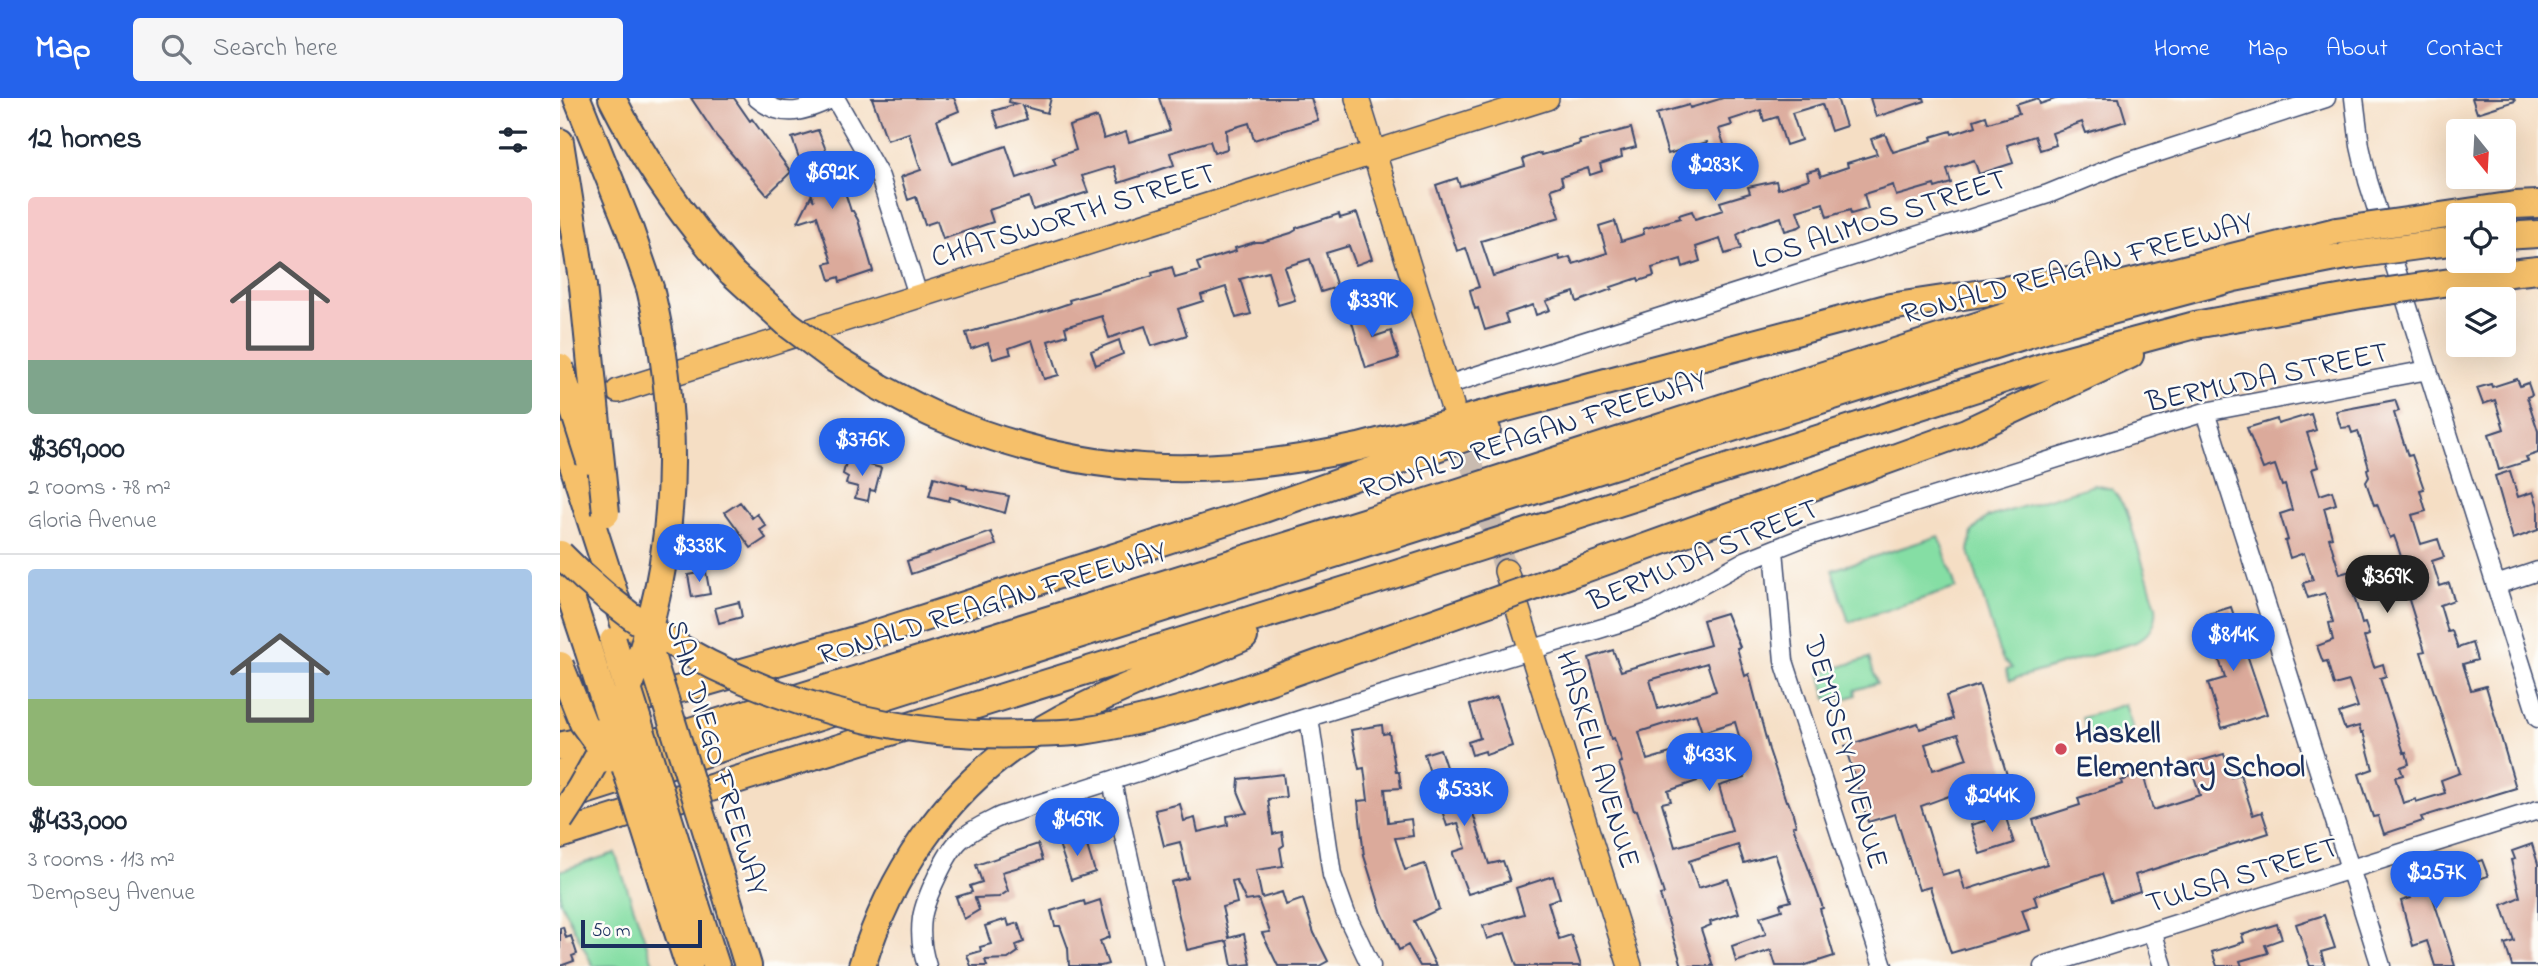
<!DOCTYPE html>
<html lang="en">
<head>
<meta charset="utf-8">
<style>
  :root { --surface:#fff; --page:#f6f6f7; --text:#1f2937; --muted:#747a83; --line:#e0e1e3; --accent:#2563eb }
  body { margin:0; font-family:"Indie Flower",sans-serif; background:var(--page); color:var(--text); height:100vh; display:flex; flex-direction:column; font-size:26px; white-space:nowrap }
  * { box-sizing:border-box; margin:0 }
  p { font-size:23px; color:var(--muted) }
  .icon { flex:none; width:38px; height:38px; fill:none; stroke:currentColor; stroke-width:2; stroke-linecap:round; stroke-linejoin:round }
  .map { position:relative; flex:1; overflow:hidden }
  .panel { display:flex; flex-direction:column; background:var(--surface); width:560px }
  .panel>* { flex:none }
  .needle { width:46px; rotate:162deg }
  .fabs { position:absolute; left:1886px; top:21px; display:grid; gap:14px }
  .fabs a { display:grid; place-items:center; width:70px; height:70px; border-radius:7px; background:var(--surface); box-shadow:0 7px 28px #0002; font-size:35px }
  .scale { position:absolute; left:21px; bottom:18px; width:121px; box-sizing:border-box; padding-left:7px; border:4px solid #1b2f5e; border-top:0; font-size:19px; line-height:24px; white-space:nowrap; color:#1b2f5e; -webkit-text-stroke:5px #fdfcf7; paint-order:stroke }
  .price { position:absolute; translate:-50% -60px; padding:0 16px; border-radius:24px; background:var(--accent); color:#fff; font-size:23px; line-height:46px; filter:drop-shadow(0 2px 4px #0008) }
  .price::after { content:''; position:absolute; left:50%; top:42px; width:21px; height:16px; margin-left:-10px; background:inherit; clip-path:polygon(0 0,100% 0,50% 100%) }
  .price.on { background:#222; color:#fff }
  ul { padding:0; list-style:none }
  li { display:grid; align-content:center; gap:14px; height:371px; padding:0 28px }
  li+li { border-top:2px solid var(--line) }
  li span { display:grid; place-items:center; height:217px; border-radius:7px; color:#555 }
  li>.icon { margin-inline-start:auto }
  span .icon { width:126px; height:126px; fill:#fffc; stroke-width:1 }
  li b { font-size:30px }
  h2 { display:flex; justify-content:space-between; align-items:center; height:84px; padding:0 28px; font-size:30px }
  header { display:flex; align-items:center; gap:42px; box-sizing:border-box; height:98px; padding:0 35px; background:var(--accent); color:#fff }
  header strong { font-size:33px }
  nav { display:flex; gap:38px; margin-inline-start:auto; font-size:24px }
  .search { width:490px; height:63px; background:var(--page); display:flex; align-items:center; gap:18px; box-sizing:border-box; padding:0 24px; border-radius:7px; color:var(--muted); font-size:26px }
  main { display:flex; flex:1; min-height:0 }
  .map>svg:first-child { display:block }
  .green { fill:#85dea4; stroke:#508681; stroke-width:2 }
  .building { fill:#dbaa9b; fill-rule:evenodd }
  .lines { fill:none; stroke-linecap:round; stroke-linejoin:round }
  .major-tunnel { stroke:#c9bbb0; stroke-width:23; stroke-dasharray:23 11; stroke-linecap:butt }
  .minor-casing { stroke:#3c496d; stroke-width:21 }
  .major-casing { stroke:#3c496d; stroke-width:26 }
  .highway-casing { stroke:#3c496d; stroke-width:30 }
  .minor { stroke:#fff; stroke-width:18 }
  .major { stroke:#f6c06b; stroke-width:23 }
  .highway { stroke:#f6c06b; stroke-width:26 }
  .highway-bridge-casing { stroke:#3c496d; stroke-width:30; stroke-linecap:butt }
  .highway-bridge { stroke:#f6c06b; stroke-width:26 }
  .poi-dot { fill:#d1495b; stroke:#fdfcf7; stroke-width:2.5 }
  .labels { text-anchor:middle; stroke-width:5; stroke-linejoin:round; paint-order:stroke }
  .street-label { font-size:30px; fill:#1b2f5e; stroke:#fdfcf7 }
  .poi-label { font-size:30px; font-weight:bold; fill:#1b2f5e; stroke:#fdfcf7; text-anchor:start }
</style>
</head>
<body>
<header>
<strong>Map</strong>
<div class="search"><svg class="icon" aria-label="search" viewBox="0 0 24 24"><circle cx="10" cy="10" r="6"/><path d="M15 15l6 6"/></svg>Search here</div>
<nav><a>Home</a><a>Map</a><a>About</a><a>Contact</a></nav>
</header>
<main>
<section class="panel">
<h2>12 homes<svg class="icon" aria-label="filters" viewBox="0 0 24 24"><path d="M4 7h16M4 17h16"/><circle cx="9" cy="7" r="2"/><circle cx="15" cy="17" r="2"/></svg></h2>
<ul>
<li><span style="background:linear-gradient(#f6c9c9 75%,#7fa58c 0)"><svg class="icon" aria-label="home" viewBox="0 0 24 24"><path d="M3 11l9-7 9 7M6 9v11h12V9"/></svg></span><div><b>$369,000</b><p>2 rooms · 78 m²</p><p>Gloria Avenue</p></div></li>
<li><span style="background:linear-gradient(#a9c7e8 60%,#8fb573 0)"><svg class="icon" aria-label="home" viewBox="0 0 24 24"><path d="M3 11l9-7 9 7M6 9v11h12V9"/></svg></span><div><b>$433,000</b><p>3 rooms · 113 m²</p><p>Dempsey Avenue</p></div></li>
</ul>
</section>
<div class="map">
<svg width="1978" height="868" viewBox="0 0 1978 868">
  <rect width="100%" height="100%" fill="#fdfcf7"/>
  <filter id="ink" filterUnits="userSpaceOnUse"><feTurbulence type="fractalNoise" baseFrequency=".0143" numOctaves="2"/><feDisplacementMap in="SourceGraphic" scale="14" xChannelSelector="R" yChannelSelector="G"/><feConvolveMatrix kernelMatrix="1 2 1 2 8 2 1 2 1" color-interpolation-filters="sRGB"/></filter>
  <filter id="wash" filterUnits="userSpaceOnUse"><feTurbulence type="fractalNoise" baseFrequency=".00686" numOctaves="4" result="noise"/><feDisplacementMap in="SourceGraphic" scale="28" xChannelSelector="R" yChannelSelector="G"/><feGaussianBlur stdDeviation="1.57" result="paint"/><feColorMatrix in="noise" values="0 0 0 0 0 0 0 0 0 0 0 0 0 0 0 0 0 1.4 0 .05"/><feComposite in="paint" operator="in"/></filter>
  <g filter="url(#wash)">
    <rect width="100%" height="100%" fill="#f5dec4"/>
    <!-- green -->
    <path class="green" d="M1534,387l18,4 14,20 30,97c2,16 -6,28 -20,36l-126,38 -4,-10 6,-2 -9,-8 -4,-9 -30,-100 3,-19 14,-14z
      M1379,438l17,52 -107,34 -17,-52z
      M1309,560l8,25 -22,7 1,5 -15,5 -2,-4 -12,3 -7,-26z
      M1565,606l8,26 -42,14 -9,-26z
      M55,755l39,113h-61l-33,-65v-30z"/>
    <g id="blocks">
      <!-- building -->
      <path class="building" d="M131,0h43l16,23 2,-2 39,53 -24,23 -50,-58z
        M312,0h82l5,13 -22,9 15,44 54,-18 11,32 39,-13 -3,-7 23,-8 -7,-24 28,-9 7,22 22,-7 3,10 41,-12 -11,-32h152l7,22 -64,20 -5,-17 -23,7 1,19 -13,4 -4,-12 -40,12 4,12 -55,18 -5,-17 -32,10 6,16 -55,18 -4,-13 -40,13 4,12 -50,17 -6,-18 -12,4 -9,-28 -8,3 -7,-23 20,-7 -12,-37 -22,7z
        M450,0h41l-4,15 -25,-7 5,13 -28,9 -6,-17 24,-7 -8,-2z
        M1163,0h114l9,28 -15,5 -9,-27 -30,9 9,27 -15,5 -9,-28 -13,4 -3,-11 -31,10 2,5 -13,4 11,34 -15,5 -8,-26 -39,12 -12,-40 33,-9 1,3z
        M1310,0h54l1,3 -49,16z
        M1478,0l2,6 18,-6h61l7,23 -40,12 -4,-11 -30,11 4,12 -16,5 -5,-14 -28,9 6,18 -34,11 -5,-14 -27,9 4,14 -16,5 -1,-3 -38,11 -3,-11 -29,9 4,15 -17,5 -1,-4 -23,7 -4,-14 -26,8 5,14 -3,2 -14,4 -4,-14 -28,9 -16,9 4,14 -16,5 -5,-15 -24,8 4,14 -17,6 -2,-8 -29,9 2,8 -15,5 -1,-3 -27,9 1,2 -35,13 -3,-10 -28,9 4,9 -14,5 -3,-10 -28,9 3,9 -23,7 -7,-22 -3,1 -4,-14 -1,-5 9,-3 -13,-39 -9,3 -21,-66 21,-7 3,8 65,-20 -2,-7 18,-6 1,2 38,-11 -1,-3 52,-13 5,19 -15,4 1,6 -22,7 2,7 -12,4 -2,-7 -27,9 2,8 -12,4 9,28 -79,24 12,35 66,-20 1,4 10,-3 3,7 34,-11 -8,-27 16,-5 6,20 23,-7 -1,-5 37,-11 -1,-3 13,-4 3,8 28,-9 -3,-8 30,-9 -2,-6 28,-6 2,8 31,-10 -2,-7 11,-3 3,7 27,-9 -1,-4 30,-9 -6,-15 14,-5 8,18 39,-12 -1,-3 20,-6 1,3 24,-8 -2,-6 12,-4 2,7 31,-9 -3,-9z
        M1912,0h42l1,3 -38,12z
        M258,32l19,48 3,-1 11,34h2l5,9 15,51 -33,11 -1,-5 -9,3 -5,-16 7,-2 -15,-46 -19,6 13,-26 3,5 -22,-63z
        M797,115l15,46 -16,6 -7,-19 -23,7 11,34 -16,5 -11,-33 -26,8 11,33 -17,5 -10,-33 -28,7 11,35 -15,4 -10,-31 -25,8 2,6 -25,8 9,26 -35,11 -7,-20 -36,12 -7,-22 -37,11 2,8 -19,6 11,34 -15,4 -12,-39 -23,8 2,6 -18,5 -5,-16 -17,6 -5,-16 80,-22 24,-8 -1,-3 84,-24 -1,-3 20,-6 3,11 25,-7 -3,-8 39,-12 -1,-3 20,-6h7l29,-9 5,-3v-2l43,-14 1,4z
        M802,204l11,35 18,-6 8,27 -33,10 -19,-62z
        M559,242l4,14 -27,11 -5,-14z
        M1957,281l3,7 8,-3 4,12 -5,2 11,34v22l-12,4 2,4 -29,9 -10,-36 15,-5 -9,-29 -12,4 -6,-16 14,-4 1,3z
        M1835,302l4,11 -5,2 14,43 4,-1 12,34 -4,1 6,21 -14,4 9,29 17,-5 6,18 -12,4 8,25 9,-3 5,17 -14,5 8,27 4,-1 6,17 14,-5 5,17 -14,4 8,26 15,-4 30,102 -95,29 2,4 -39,13 -6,-18 -5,1 -14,-43 14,-5 -10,-37 -2,1 -2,-7 -14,4 -6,-17 19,-6 -9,-26 -15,4 -7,-24 -4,1 -6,-16 16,-6 -4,-17 4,-1 -8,-29 -17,5 -5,-15 10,-3 -9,-27 -14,5 -5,-17 3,-1 -8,-26 12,-4 -7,-25 -3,1 -7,-21 -12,4 -16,-41 30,-9 1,5 33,-10 5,16 -9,3 11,34 -6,2 8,26 12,-4 4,13 -12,4 8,29 -3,1 11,36 14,-4 5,16 -7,3 10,35 3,-1 4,12 -5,2 10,30 9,-3 3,12 -6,2 24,75 2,-1 3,12 -9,3 3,8 -8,2 8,26 13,-4v3l29,-9 -4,-13 19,-7 -39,-121 4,-1 -16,-51 5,-2 -17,-54 -3,-8 -4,2 -13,-34 -3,1 -8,-23 3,-5 -2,-8 2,-1 -11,-37 -6,2 -2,-6 -9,1 -5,-17z
        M287,361l34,9 -6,23 -5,-1 -2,11 -13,-3 3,-11 -12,-3 2,-7 -5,-3z
        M1950,373l8,26 15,-5 5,14v24l-25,9 -18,-63z
        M374,379l33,9v2l42,8 -4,17 -55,-16 -1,4 -20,-5z
        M180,404l12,16 5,-4 9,12 -6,4 6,8 -15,10 -26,-36z
        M431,434l5,13 -85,29 -4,-13z
        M146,474l4,22 -18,3 -4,-22z
        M179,504l3,15 -23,6 -4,-15z
        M1671,509l36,107 -45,14 -14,-45 17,-5 -20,-63z
        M1166,515l14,34 -3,1 8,28 4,-2 20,76 17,51h2l5,13 3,11 -3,1 30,82 -3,1 14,47 -31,10h-27l-5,-16 -35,12 -4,-16 34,-12 -6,-17 22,-7 -2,-6 11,-3 -16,-47 -31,9 -6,-18 -49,16 9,27 30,-9 11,34 -29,9 1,3 -10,4 12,37h-31l-22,-71 4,-1 -22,-69 -5,-15 -3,1 -15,-48 3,-1 -8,-24 -3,1 -22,-81 24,-8 8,21 89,-26 -7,-25zM1147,565l9,28 -58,18 -8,-29zM1136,616l6,18 33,-10 9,31 -6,2 7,23 -26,8 13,45 -57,16 -13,-44 9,-2 -3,-10 29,-10 -10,-33 -40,12 -8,-28z
        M1419,587l28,90 -86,31 21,69 17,-5 6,20 82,-26 -14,-44 47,-15 -2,-7 44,-14 -1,-3 22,-7 10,36 47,-15 -10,-31 34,-10 7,23 9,-3 13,41 9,-3 7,21 -134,42 5,16 -29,10 -9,-27 -68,22 3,9 -15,5 7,20 -78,23 -21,-66 -11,3 -24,-76 -27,8 -23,-76 73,-23 2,6 33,-10 -7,-23zM1398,636l9,25 -34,11 -8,-26z
        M937,599l15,49 -26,9 -1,-4 -13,4 -4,-13 12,-4 -10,-33z
        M822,627l1,9 6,-1 7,39h3l2,16 -16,1 3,33 23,-3 2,17 -18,2 10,32 20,-6 14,45 -25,12 22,45h-16l-12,-21 -9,5 -17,-37 -18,-57 -6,-55 10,-1 -4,-32 -5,1 -8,-39z
        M880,651l8,24 11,-4 30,95 14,-3 7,20 -42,13 -15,-40v-2l13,-4 -8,-25 -11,3 -23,-72z
        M723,676l3,23 -18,2 5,35 9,-2 2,13 -4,3 3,18 -27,4 6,28 20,-6 4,13 17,-6 11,34 14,28 -9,5h-41l-16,-33 8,-1 -12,-33 -12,2 -10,-21 -4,1 5,22 -15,4 7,31 15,-4 7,30 -19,2 -5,-25 -40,9 -16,-68 17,-4 -8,-36 -16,4 -9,-36 25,-6 4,17 11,-3 3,14 30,-7 -1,-9 20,-3 -9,-22 1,-12z
        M1445,717l9,28 -34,11 -9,-29z
        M524,738l11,36 -24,8 -12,-36z
        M478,746l5,16 -41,12 6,19 -9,6 -24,1 4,12 -15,9 -8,-22 16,-5 -2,-6 12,-4 -6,-17z
        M1972,746l6,20v102h-26l-7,-22 9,-3 -12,-36 18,-8 -9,-37 4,-1 -3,-8z
        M1922,762l6,16 -56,19 23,71h-20l-8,-25 -14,5 -12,-45 10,-3 -1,-3 2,-1 -2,-7 39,-12 -1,-3z
        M993,778l7,22 -12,4 11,37 12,-4 10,31h-64l-12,-33 -18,6 -4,-13 41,-12 -8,-26z
        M540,802l10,37 -10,4 8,23 -7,2h-32l-1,-18 -8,-22h-5l-4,-15 33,-10 1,4z
        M1764,817l11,33 -14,4 4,14h-15l-14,-42z
        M447,821l2,7 9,-3 6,19 -8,3 2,7 -10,7 -23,1 2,6h-16l-4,-11 14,-4 -1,-4 11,-3 -6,-18z
        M1717,826l5,15 -17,6 3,8 -28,8 2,5h-25l-5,-14 32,-10 -2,-7z
        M3,829l3,11 5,-2 6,18 -5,2 2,5 -14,5v-38z"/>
    </g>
  </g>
  <g filter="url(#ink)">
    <use href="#blocks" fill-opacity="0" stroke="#3c496d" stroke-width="2"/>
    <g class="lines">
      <!-- major-tunnel -->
      <path class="major-tunnel" d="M898,323l48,150"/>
      <defs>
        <path id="minor" d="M197,0c26,22 49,13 76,0
          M275,0l45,79 38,118
          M1794,0l6,48 8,35 170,537
          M887,287l601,-191 71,-29 207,-67
          M1645,314l176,554
          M1214,452l10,111 99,305
          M1936,487l42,-14
          M749,619l23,158 14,39 25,52
          M552,684l41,184
          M1592,833l11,35
          M367,868c-5,-15 -7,-33 -5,-48 3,-19 24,-65 38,-78 12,-11 27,-17 41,-24l308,-99 310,-94 35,-12 93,-51 55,-22 403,-126 223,-42
          M1483,868l495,-156"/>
        <path id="major" d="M797,0l95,307
          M58,293l929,-293
          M946,473l124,395"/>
        <path id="highway" d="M17,0l53,132 20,58
          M52,0c32,64 72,121 120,175
          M0,44l23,144
          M1867,120l88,-13 23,-1
          M1944,138l34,-2
          M1873,146l26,-3
          M1959,174l19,-2
          M320,289c19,10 38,21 57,29 145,62 270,64 422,31l531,-140 212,-32
          M0,327l69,214
          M0,467l28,84
          M1019,473l387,-139 164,-77
          M0,619l133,-31 172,-49 396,-127 226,-80
          M0,648l54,-13
          M0,675l143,-46 712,-221 633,-203 288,-72
          M0,701l1488,-471 186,-50 112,-22
          M0,737l811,-253 690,-221 134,-36 166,-30
          M159,773l29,95
          M128,782l28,86
          M104,791l25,77
          M302,868c27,-89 82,-174 161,-225 68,-44 147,-72 221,-104"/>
      </defs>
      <!-- minor casing -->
      <use href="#minor" class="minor-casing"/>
      <!-- major casing -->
      <use href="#major" class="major-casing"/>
      <!-- highway casing -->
      <use href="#highway" class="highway-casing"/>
      <!-- minor -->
      <use href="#minor" class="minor"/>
      <!-- major -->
      <use href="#major" class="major"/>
      <!-- highway -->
      <use href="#highway" class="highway"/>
      <defs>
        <path id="highway-bridge" d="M1776,133l91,-13
          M1786,158l87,-12
          M172,175l57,52 47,35 44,27
          M23,188l23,227
          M1801,197l158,-23
          M0,269l30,94
          M0,456c118,123 300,187 468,180 19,-1 37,0 55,-3 87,-13 170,-44 253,-74 81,-29 162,-58 243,-86
          M85,538l74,235
          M53,543l75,239
          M28,551l76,240
          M0,567l23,58 26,36
          M0,722c109,-162 135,-344 90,-532"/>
      </defs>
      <!-- highway-bridge casing -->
      <use href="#highway-bridge" class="highway-bridge-casing"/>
      <!-- highway-bridge -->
      <use href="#highway-bridge" class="highway-bridge"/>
    </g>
  </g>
  <!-- markers -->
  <circle class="poi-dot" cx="1501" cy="651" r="7"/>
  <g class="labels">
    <!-- street labels -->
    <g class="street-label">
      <text transform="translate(513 116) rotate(-17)" y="10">CHATSWORTH STREET</text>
      <text transform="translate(1319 120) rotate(-18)" y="10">LOS ALIMOS STREET</text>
      <text transform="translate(1517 169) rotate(-15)" y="10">RONALD REAGAN FREEWAY</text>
      <text transform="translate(1707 278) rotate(-12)" y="10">BERMUDA STREET</text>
      <text transform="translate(973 335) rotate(-18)" y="10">RONALD REAGAN FREEWAY</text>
      <text transform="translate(1143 456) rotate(-23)" y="10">BERMUDA STREET</text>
      <text transform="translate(432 504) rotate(-17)" y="10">RONALD REAGAN FREEWAY</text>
      <text transform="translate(1287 654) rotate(74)" y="10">DEMPSEY AVENUE</text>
      <text transform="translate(158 659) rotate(73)" y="10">SAN DIEGO FREEWAY</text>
      <text transform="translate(1039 661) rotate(73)" y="10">HASKELL AVENUE</text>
      <text transform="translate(1682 776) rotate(-17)" y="10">TULSA STREET</text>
    </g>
    <!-- poi labels -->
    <g class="poi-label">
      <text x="1515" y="644">Haskell<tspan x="1515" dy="34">Elementary School</tspan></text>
    </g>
  </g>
</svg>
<div class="fabs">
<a><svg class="needle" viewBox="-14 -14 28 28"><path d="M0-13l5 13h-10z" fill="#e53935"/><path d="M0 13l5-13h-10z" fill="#747a83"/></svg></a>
<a><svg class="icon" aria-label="locate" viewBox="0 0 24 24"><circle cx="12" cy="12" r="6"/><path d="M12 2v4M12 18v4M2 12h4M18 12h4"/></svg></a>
<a><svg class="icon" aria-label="layers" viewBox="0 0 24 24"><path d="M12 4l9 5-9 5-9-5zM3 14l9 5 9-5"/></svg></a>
</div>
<div class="scale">50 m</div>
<b class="price" style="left:1155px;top:105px">$283K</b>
<b class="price" style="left:272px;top:113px">$692K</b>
<b class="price" style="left:812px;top:241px">$339K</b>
<b class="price" style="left:302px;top:380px">$376K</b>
<b class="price" style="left:139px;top:486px">$338K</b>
<b class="price on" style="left:1827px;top:517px">$369K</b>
<b class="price" style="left:1673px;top:575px">$814K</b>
<b class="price" style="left:1149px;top:695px">$433K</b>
<b class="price" style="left:904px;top:730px">$533K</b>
<b class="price" style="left:1432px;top:736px">$244K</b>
<b class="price" style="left:517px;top:760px">$469K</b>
<b class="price" style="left:1876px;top:813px">$257K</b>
</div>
</main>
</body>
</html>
